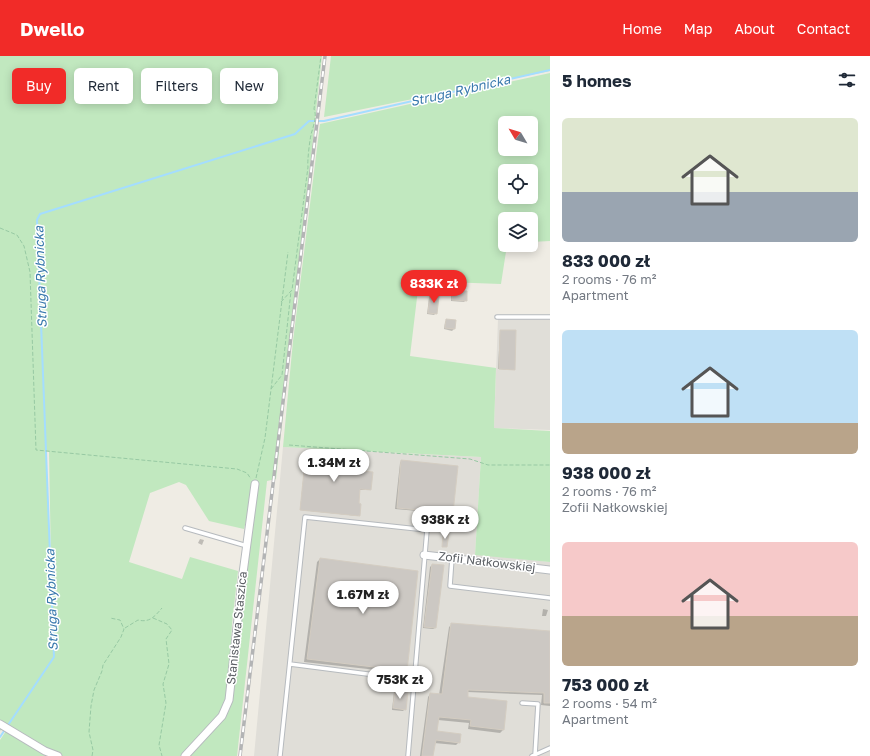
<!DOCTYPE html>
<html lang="en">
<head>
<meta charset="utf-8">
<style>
  :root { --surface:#fff; --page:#f6f6f7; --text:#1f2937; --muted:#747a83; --accent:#f12b28 }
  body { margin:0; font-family:"Golos Text",sans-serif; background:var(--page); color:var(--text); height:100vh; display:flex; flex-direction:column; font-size:15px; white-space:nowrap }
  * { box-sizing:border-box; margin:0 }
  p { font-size:13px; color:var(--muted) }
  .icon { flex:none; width:22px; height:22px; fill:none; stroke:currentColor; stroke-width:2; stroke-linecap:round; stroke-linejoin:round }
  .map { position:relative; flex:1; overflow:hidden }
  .details { display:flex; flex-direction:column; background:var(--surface); width:320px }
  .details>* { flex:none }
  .banner { position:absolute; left:12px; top:12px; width:380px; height:36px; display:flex; gap:8px }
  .needle { width:26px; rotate:308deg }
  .controls { position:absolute; left:498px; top:60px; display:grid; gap:8px }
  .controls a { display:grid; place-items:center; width:40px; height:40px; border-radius:6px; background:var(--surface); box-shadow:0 2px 10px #0003; font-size:20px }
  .price { position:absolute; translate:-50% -34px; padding:0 9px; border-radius:14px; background:#fff; color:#222; font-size:13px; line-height:26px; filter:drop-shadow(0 1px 2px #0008) }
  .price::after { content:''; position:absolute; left:50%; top:24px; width:12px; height:9px; margin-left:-6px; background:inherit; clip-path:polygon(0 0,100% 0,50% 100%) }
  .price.active { background:var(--accent); color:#fff }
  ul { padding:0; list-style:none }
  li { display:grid; align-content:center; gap:8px; height:212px; padding:0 12px }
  li span { display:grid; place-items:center; height:124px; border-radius:6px; color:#555 }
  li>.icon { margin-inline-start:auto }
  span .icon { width:72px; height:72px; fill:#fffc; stroke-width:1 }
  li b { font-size:17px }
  h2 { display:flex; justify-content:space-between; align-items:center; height:48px; padding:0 12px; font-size:17px }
  .tag { padding:0 14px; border-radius:6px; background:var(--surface); box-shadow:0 2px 10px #0003; font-size:14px; line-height:36px }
  .tag.active { background:var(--accent); color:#fff }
  header { display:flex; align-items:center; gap:24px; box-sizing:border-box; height:56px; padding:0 20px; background:var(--accent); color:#fff }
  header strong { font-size:19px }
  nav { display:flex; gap:22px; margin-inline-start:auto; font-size:14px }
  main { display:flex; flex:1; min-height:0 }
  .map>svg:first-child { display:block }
  .industrial { fill:#e0ded8 }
  .green { fill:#c1e8bf; fill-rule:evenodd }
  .shadow { fill:#0003 }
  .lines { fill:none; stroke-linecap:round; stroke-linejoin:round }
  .stream { stroke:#a4ddff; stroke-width:2 }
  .building { fill:#ccc8c3; stroke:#d4cdc2 }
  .service-casing { stroke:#b6babe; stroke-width:5.5 }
  .minor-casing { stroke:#b6babe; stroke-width:9 }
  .path { stroke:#97c9a3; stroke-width:1; stroke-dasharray:4 2; stroke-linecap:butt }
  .service { stroke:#fff; stroke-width:3.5 }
  .minor { stroke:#fff; stroke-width:7 }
  .rail-casing { stroke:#b3b4b5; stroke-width:3.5 }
  .rail { stroke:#fff; stroke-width:2; stroke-dasharray:6; stroke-linecap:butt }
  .labels { text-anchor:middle; stroke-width:3; stroke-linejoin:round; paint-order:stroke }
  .street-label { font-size:12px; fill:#5c6065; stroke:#fff }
  .water-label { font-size:13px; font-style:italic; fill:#3979ad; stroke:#fff }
</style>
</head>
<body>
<header>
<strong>Dwello</strong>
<nav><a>Home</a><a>Map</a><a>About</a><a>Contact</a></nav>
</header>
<main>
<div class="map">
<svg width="550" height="700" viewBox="0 0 550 700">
  <rect width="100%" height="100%" fill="#efece4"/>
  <!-- industrial -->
  <path class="industrial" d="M498,263h52v111l-56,-2z
    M283,391l198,10 -6,97 75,8v194h-296z"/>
  <!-- green -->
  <path class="green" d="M0,0h322l-46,423 -9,2 -30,275h-237v-16l8,-12 -4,-2 -4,5zM46,395l3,1 3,165zM179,426l7,3 23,36 35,8 10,-40 -25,202 3,-67 6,-53 -48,-14 -8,22 -53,-17 21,-69z
    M331,0h219v15l-226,46z
    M550,17v168l-19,1v-23h-26v26h2l-6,39 -82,-3 -9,75 86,12 -2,60 56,3v131l-75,-7 6,-98 -198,-10 10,-106 27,-217zM505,67h26v26h-26zM505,115h26v26h-26z"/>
  <!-- shadow -->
  <path class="shadow" d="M453,236l13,8 -2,2 -13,-1v-7z
    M431,240l5,17 -2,2 -7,-1 2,-16z
    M447,264l7,9 -2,2 -8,-2 1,-7z
    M500,275l13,39 -15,-1z
    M306,396l55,20 11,1 -2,17h-11l-1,26 -58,-6z
    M401,405l51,52 -1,1 -56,-5 5,-46z
    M200,483l4,1 -2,5 -4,-2z
    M320,503l86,111 -2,3 -100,-11 13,-100z
    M432,509l3,63 -2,1 -10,-1 7,-61z
    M543,553l5,1 -2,6h-4z
    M452,568l98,8v74l-9,-1 1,-10 -75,-3 -1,6 37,32 -3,3 -32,-4 1,-6 -31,-3 -2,12 23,10 -3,3 -22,-2 -2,13h-12l8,-59 2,-3 9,1 10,-68z
    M396,634l9,19 -2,2 -11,-1 2,-18z"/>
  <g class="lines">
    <!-- stream -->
    <path class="stream" d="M0,681l54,-80 -17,-437 3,-6 255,-80 14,-13h15l226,-51"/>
  </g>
  <!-- building -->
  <path class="building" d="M452,235h15v10l-15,-1z
    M430,239l9,1 -2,18 -9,-1z
    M446,263l10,1 -1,9 -10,-1z
    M500,274h16l-1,40 -16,-1z
    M306,395l57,5 -1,15 11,1 -2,18 -11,-1 -1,14 2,1 -1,12 -60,-6z
    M401,404l57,6 -5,47 -56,-5z
    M443,477h6l-2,14h-5z
    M320,502l98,13 -11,100 -100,-12z
    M432,508l12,1 -8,63 -12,-1z
    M451,567l99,8v72h-6v-10l-76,-3v7l39,4 -3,29 -34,-4 1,-6 -32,-3 -2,14 24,3 -1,9 -24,-3 -3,16h-11l8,-63 12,1z
    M395,633l13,2 -2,19 -13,-2z"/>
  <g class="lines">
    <defs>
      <path id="service" d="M497,261h53
        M185,472l62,18
        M452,502l-2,28 100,12
        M290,608l124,16
        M522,647l16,1 -3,51
        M280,700l25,-239 122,13 -19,226
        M532,700l18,-8"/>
      <path id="minor" d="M424,499l126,15
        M0,668l45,27 13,5
        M185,700l37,-40 7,-16 14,-127 12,-89"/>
    </defs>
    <!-- service casing -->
    <use href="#service" class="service-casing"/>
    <!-- minor casing -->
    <use href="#minor" class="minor-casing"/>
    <!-- path -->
    <path class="path" d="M0,172l17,7 7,11 6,26 6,178 201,19 10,4 4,6
      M281,246l11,-12 16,-123c-1,-5 2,-31 4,-36 2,-7 5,-15 2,-22l7,-53
      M271,333l11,-14 9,-84
      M289,389l181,14 18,6h62
      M256,422l9,-40 23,-186
      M153,562l14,6 5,6 -6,9 3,25 -6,20 3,19 -7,42 3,11
      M125,572l13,-8c12,3 17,-4 24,-12
      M92,700l1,-6 -4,-18 2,-26 3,-16 8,-19 1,-6 18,-28 3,-8 -4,-9 -10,-2"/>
    <!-- service -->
    <use href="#service" class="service"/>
    <!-- minor -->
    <use href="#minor" class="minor"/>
    <defs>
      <path id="rail" d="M240,700l85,-700"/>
    </defs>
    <!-- rail casing -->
    <use href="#rail" class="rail-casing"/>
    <!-- rail -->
    <use href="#rail" class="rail"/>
  </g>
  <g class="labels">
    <!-- street labels -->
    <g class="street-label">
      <text transform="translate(487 506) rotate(7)" y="4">Zofii Nałkowskiej</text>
      <text transform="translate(237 572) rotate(-84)" y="4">Stanisława Staszica</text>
    </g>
    <!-- water labels -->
    <g class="water-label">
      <text transform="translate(460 34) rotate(-13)" y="5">Struga Rybnicka</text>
      <text transform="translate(40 221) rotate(-92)" y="5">Struga Rybnicka</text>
      <text transform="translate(51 544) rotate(-92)" y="5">Struga Rybnicka</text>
    </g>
  </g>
</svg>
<div class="controls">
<a><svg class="needle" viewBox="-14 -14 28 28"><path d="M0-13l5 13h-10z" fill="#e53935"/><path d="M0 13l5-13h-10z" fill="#747a83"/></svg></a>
<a><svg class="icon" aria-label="locate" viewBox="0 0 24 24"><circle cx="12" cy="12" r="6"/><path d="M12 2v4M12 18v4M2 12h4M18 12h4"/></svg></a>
<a><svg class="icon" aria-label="layers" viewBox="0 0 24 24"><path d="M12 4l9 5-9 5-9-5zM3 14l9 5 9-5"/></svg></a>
</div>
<b class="price active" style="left:434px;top:248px">833K zł</b>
<b class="price" style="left:334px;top:427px">1.34M zł</b>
<b class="price" style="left:445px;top:484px">938K zł</b>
<b class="price" style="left:363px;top:559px">1.67M zł</b>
<b class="price" style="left:400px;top:644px">753K zł</b>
<div class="banner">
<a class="tag active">Buy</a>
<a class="tag">Rent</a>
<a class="tag">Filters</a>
<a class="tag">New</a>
</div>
</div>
<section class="details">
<h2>5 homes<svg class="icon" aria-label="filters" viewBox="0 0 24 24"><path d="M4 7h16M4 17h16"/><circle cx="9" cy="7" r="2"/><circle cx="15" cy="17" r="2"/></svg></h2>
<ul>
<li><span style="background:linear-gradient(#dfe7d0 60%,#9aa5b1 0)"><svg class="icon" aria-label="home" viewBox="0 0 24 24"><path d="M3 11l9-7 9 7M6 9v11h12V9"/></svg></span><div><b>833 000 zł</b><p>2 rooms · 76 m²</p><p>Apartment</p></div></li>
<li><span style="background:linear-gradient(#bfe0f5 75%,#b9a48a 0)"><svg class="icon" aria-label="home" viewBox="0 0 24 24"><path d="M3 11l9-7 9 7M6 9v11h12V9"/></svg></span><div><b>938 000 zł</b><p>2 rooms · 76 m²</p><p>Zofii Nałkowskiej</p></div></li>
<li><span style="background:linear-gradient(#f6c9c9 60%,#b9a48a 0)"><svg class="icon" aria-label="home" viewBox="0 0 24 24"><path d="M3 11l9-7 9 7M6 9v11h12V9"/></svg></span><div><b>753 000 zł</b><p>2 rooms · 54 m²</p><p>Apartment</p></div></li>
</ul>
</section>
</main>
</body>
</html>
